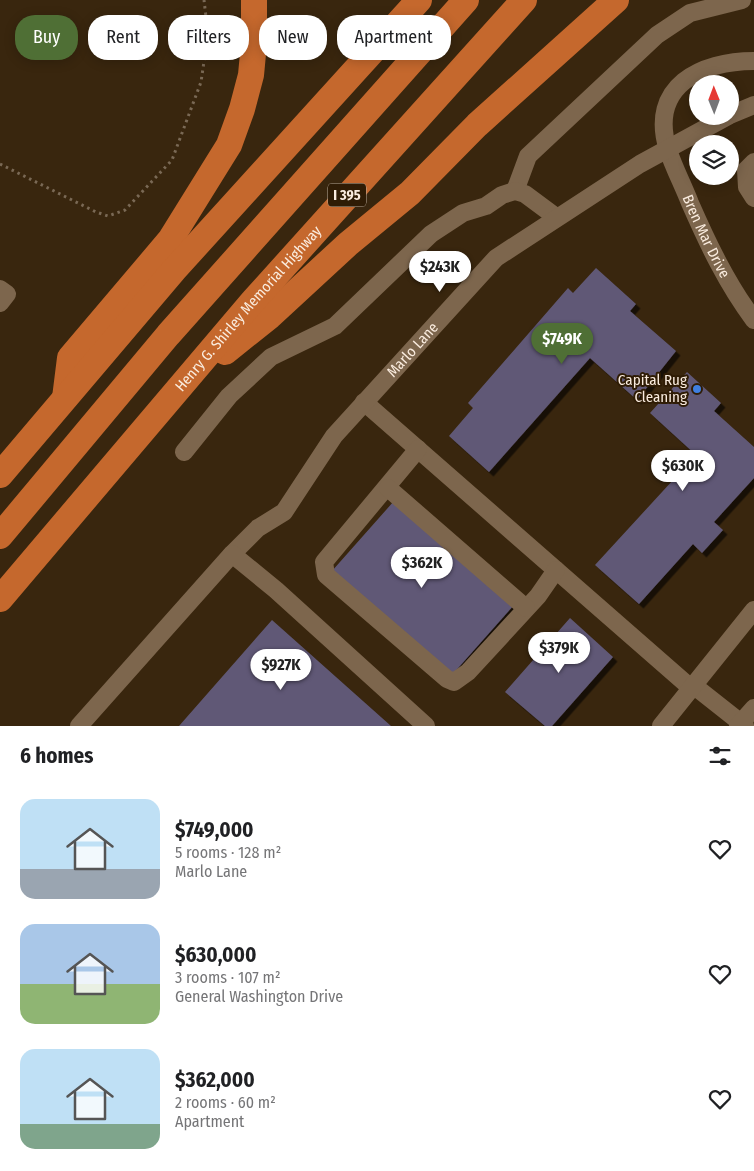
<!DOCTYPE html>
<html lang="en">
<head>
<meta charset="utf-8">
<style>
  :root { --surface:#fff; --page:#f2f2f2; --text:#202124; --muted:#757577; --accent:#4f6f35 }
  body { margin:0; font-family:"Fira Sans Condensed",sans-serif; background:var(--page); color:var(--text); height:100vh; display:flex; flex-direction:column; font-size:19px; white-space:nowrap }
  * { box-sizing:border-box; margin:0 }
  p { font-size:16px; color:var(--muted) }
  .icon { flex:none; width:28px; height:28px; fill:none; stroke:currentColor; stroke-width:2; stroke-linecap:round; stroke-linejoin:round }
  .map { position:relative; height:726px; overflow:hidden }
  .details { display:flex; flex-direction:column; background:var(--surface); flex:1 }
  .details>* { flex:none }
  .top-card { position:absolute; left:15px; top:15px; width:500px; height:45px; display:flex; gap:10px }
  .needle { width:32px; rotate:359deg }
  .tools { position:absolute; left:689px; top:75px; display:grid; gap:10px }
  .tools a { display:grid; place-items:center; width:50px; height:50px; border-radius:50%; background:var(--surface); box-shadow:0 2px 12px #0003; font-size:25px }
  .price { position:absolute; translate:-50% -42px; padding:0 11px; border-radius:18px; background:#fff; color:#222; font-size:16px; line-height:32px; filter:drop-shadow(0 1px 2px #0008) }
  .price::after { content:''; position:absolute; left:50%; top:30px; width:15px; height:11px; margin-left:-8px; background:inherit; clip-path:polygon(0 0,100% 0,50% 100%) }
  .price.active { background:var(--accent); color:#fff }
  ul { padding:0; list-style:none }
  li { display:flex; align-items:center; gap:15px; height:125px; padding:0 20px }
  li span { display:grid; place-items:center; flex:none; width:140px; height:100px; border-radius:15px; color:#555 }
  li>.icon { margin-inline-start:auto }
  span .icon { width:60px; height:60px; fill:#fffc; stroke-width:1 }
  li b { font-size:21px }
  h2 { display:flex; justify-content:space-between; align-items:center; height:60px; padding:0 20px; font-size:21px }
  .chip { padding:0 18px; border-radius:20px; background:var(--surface); box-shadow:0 2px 12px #0003; font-size:18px; line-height:45px }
  .chip.active { background:var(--accent); color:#fff }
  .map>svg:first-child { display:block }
  .building { fill:#615976; filter:url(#shadow) }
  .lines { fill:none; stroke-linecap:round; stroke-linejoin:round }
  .path { stroke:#7a6955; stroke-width:3; stroke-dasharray:2.5 4; stroke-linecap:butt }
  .minor { stroke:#7d664d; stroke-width:18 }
  .highway { stroke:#c5682d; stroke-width:26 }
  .shop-dot { fill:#3f7fe0; stroke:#2f1c05; stroke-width:2 }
  .labels { text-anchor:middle; stroke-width:4; stroke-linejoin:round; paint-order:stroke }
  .shield { fill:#2f1c05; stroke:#bdae9e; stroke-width:1 }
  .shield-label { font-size:14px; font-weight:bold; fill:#faecdf }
  .street-label { font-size:15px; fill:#faecdf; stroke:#2f1c05 }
  .poi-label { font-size:15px; fill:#faecdf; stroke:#2f1c05; text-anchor:end }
</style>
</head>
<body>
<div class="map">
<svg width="754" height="726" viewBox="0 0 754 726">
  <defs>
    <filter id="shadow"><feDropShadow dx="4.5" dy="4.5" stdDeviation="0" flood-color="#0009"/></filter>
  </defs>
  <rect width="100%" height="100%" fill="#39260e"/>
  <!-- building -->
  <path class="building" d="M596,268l40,36 -6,7 46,40 -39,49 -47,-42 -101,114 -40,-36 24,-28 -5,-5 100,-115 5,5z
    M687,372l34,31 -7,8 40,36v31l-40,44 9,8 -21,23 -9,-9 -54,60 -44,-39 101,-110 -46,-42z
    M394,501l119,105 -62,70 -119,-105z
    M570,618l43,39 -61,69h-7l-40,-34z
    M272,620l119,106h-212z"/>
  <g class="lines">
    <!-- path -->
    <path class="path" d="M0,164l96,48 12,4 17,-6 47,-50 29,-78 7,-48 -4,-34"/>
    <!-- minor -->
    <g class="minor">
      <path id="s1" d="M754,61c-53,0 -106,25 -86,89 6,18 15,35 22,53 18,41 37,81 64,117"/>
      <path d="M730,115l24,-10"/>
      <path d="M754,162l-8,8 1,17 7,11"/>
      <path d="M515,191l13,-35 129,-121 33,-22 52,-13"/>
      <path d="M0,289l7,5 -7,9"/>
      <path d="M364,402l327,286"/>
      <path d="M418,449l-94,113 2,13 121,104 7,3 14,-10 70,-76 18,-26"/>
      <path d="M184,452l45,-56 42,-39 64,-31 96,-92 32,-21 23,-7 16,-11 13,-4 10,3 31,23"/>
      <path d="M388,488l138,120"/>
      <path id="s2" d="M232,554l26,-26 26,-16 50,-76 162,-178 144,-94 88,-48"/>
      <path d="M693,685l52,41"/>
      <path d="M79,726l153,-172 44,36 150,136"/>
      <path d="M661,726l93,-116"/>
      <path d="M738,726l16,-18"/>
    </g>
    <!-- highway -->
    <g class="highway">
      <path d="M225,352l45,-36 78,-72 62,-51 67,-68 139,-125"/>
      <path d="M65,398l5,-40 100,-118 59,-95 13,-36 9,-34 3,-32v-43"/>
      <path d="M0,475l174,-205 245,-270"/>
      <path d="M0,536l168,-201 298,-335"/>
      <path id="s3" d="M0,599l253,-298 271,-301"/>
    </g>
  </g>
  <!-- markers -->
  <circle class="shop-dot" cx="697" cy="389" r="5"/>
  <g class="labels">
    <!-- shield labels -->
    <rect class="shield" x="328" y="183.5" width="38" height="23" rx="4"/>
    <g class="shield-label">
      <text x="347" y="200">I 395</text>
    </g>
    <!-- street labels -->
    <g class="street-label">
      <text dy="5" stroke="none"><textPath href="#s1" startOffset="244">Bren Mar Drive</textPath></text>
      <text dy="5" stroke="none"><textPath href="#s3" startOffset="382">Henry G. Shirley Memorial Highway</textPath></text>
      <text dy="5" stroke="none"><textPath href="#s2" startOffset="275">Marlo Lane</textPath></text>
    </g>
    <!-- poi labels -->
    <g class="poi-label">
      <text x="687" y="385">Capital Rug<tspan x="687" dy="17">Cleaning</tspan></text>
    </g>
  </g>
</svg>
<div class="tools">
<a><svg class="needle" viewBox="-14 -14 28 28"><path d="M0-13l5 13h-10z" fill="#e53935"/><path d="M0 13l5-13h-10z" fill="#757577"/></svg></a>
<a><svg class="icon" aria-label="layers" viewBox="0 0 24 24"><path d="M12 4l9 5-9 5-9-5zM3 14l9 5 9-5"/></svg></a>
</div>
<b class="price" style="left:440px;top:293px">$243K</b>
<b class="price active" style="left:562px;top:365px">$749K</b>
<b class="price" style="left:683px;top:492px">$630K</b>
<b class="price" style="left:422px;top:589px">$362K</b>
<b class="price" style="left:559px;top:674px">$379K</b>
<b class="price" style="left:281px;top:691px">$927K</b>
<div class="top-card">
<a class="chip active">Buy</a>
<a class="chip">Rent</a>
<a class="chip">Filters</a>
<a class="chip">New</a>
<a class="chip">Apartment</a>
</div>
</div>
<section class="details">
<h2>6 homes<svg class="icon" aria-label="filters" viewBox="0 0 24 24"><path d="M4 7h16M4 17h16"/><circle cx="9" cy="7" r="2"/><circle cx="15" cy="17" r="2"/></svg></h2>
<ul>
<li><span style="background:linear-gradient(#bfe0f5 70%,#9aa5b1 0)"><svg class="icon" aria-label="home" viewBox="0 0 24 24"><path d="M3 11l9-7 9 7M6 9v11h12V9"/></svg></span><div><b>$749,000</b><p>5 rooms · 128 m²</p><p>Marlo Lane</p></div><svg class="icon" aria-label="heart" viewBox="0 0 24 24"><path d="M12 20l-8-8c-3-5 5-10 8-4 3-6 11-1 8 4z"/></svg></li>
<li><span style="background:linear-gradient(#a9c7e8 60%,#8fb573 0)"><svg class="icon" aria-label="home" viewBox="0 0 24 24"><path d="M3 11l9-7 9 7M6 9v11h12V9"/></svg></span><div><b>$630,000</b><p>3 rooms · 107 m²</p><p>General Washington Drive</p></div><svg class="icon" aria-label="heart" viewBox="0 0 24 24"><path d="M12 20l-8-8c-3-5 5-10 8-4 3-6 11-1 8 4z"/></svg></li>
<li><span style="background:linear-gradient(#bfe0f5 75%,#7fa58c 0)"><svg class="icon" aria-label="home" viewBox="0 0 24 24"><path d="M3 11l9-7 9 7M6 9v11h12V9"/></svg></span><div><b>$362,000</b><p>2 rooms · 60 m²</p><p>Apartment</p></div><svg class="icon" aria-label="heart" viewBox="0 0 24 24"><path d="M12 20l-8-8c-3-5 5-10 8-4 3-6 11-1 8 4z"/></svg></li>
</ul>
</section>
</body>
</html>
